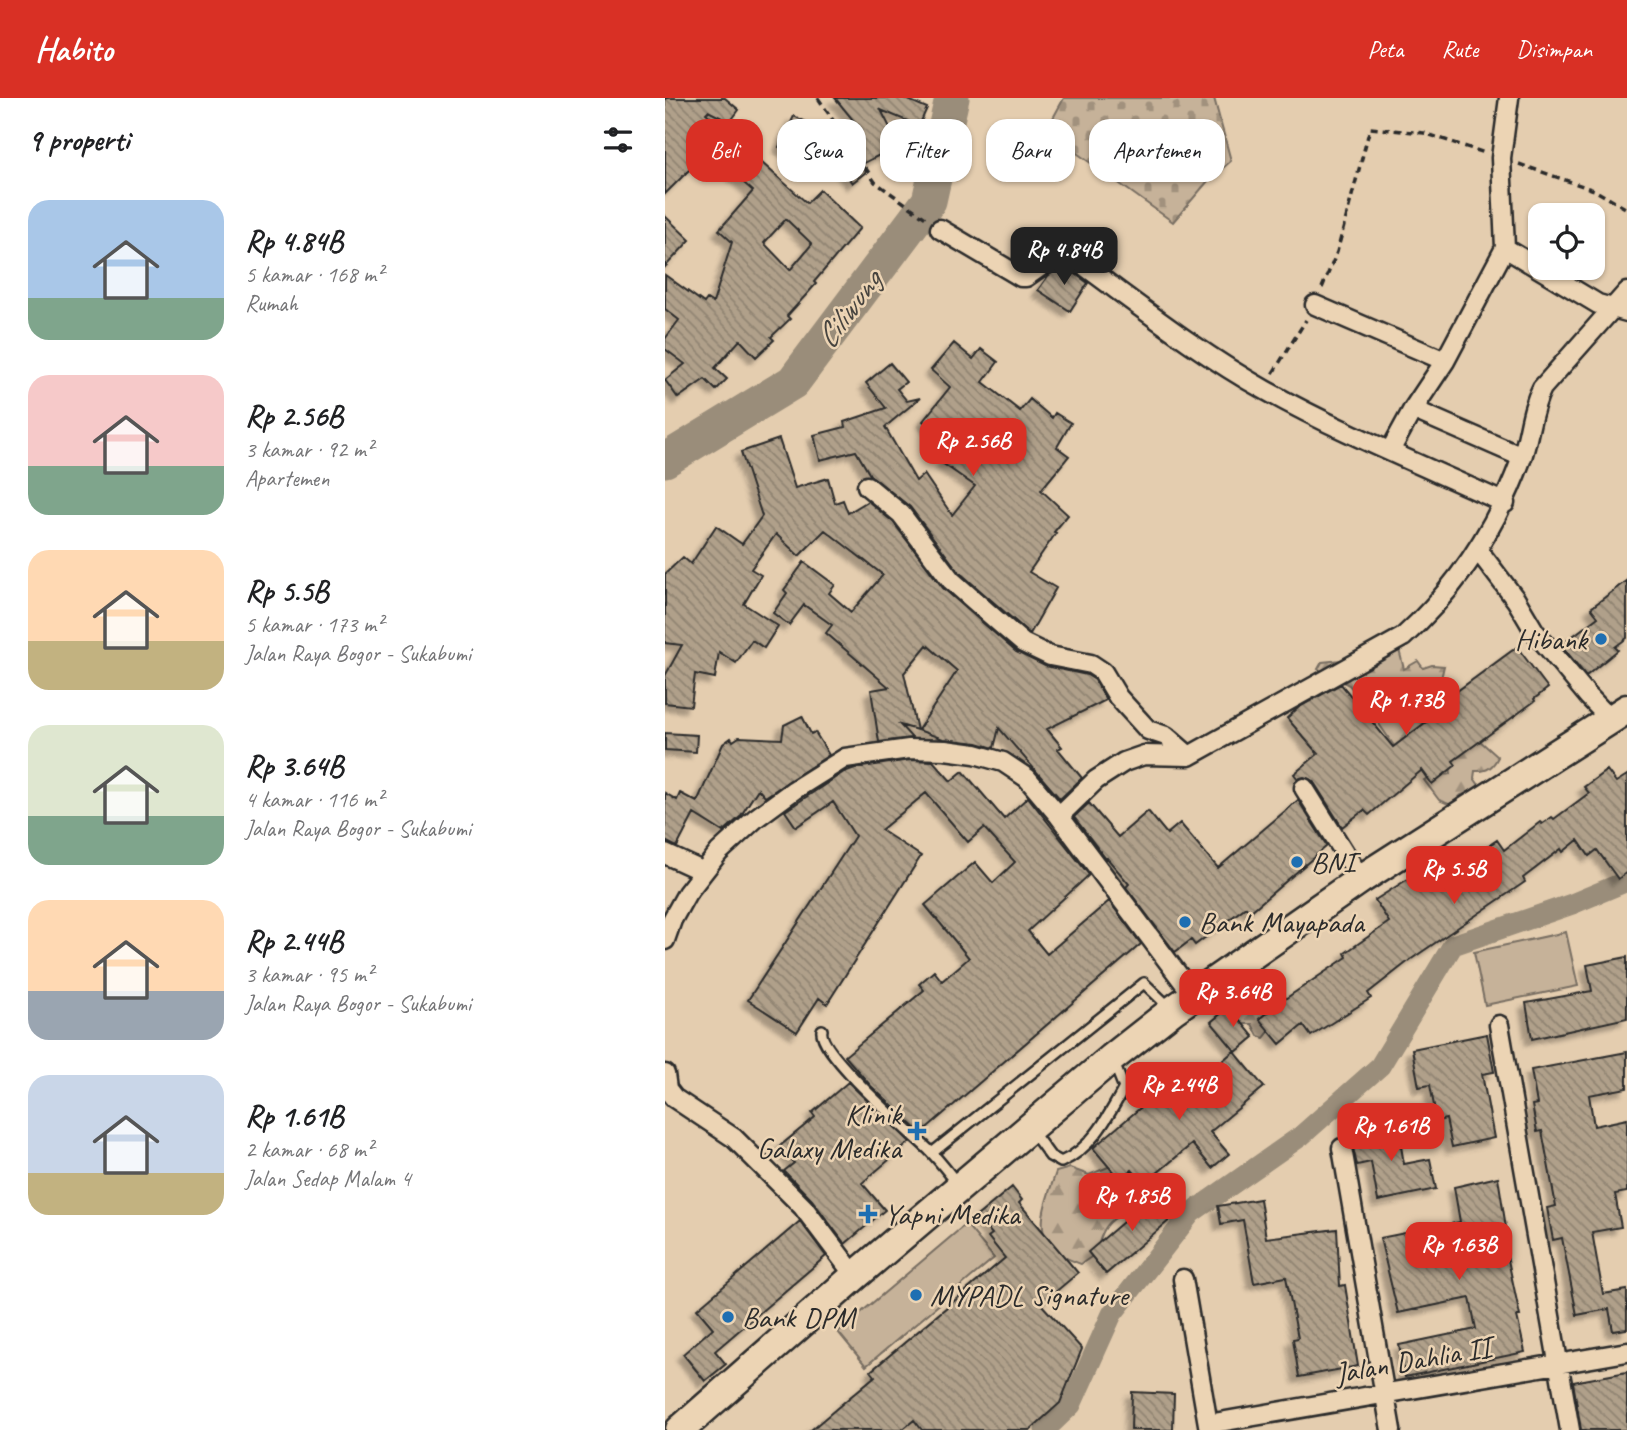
<!DOCTYPE html>
<html lang="id">
<head>
<meta charset="utf-8">
<style>
  :root { --surface:#fff; --page:#f6f6f6; --text:#202124; --muted:#757577; --accent:#d93025 }
  body { margin:0; font-family:Caveat,sans-serif; background:var(--page); color:var(--text); height:100vh; display:flex; flex-direction:column; font-size:26px; white-space:nowrap }
  * { box-sizing:border-box; margin:0 }
  p { font-size:23px; color:var(--muted) }
  .icon { flex:none; width:38px; height:38px; fill:none; stroke:currentColor; stroke-width:2; stroke-linecap:round; stroke-linejoin:round }
  .map { position:relative; flex:1; overflow:hidden }
  .drawer { display:flex; flex-direction:column; background:var(--surface); width:665px }
  .drawer>* { flex:none }
  .guide { position:absolute; left:21px; top:21px; width:665px; height:63px; display:flex; gap:14px }
  .fabs { position:absolute; left:863px; top:105px; display:grid; gap:14px }
  .fabs a { display:grid; place-items:center; width:77px; height:77px; border-radius:14px; background:var(--surface); box-shadow:0 2px 5px #0004; font-size:35px }
  .price { position:absolute; translate:-50% -60px; padding:0 16px; border-radius:14px; background:var(--accent); color:#fff; font-size:23px; line-height:46px; filter:drop-shadow(0 2px 4px #0008) }
  .price::after { content:''; position:absolute; left:50%; top:42px; width:21px; height:16px; margin-left:-10px; background:inherit; clip-path:polygon(0 0,100% 0,50% 100%) }
  .price.selected { background:#222; color:#fff }
  ul { padding:0; list-style:none }
  li { display:flex; align-items:center; gap:21px; height:175px; padding:0 28px }
  li span { display:grid; place-items:center; flex:none; width:196px; height:140px; border-radius:21px; color:#555 }
  li>.icon { margin-inline-start:auto }
  span .icon { width:84px; height:84px; fill:#fffc; stroke-width:1 }
  li b { font-size:30px }
  h2 { display:flex; justify-content:space-between; align-items:center; height:84px; padding:0 28px; font-size:30px }
  .tag { padding:0 24px; border-radius:21px; background:var(--surface); box-shadow:0 2px 5px #0004; font-size:24px; line-height:63px }
  .tag.selected { background:var(--accent); color:#fff }
  header { display:flex; align-items:center; gap:42px; box-sizing:border-box; height:98px; padding:0 35px; background:var(--accent); color:#fff }
  header strong { font-size:33px }
  nav { display:flex; gap:38px; margin-inline-start:auto; font-size:24px }
  main { display:flex; flex:1; min-height:0 }
  .map>svg:first-child { display:block }
  .forest { fill:url(#forest-firs); stroke:#786e62; stroke-width:2 }
  .cemetery { fill:url(#cemetery-stones); stroke:#786e62; stroke-width:2 }
  .pitch { fill:#c6b299; stroke:#786e62; stroke-width:2 }
  .lines { fill:none; stroke-linecap:round; stroke-linejoin:round }
  .canal { stroke:#9a8d7a; stroke-width:21 }
  .river { stroke:#9a8d7a; stroke-width:35 }
  .building { fill:url(#building-back-hatch); stroke:#2b2b2b; stroke-width:2; fill-rule:evenodd; filter:url(#shadow) }
  .service-casing { stroke:#2b2b2b; stroke-width:14 }
  .minor-casing { stroke:#2b2b2b; stroke-width:23 }
  .trunk-casing { stroke:#2b2b2b; stroke-width:33 }
  .path { stroke:#2b2b2b; stroke-width:3.5; stroke-dasharray:7 5; stroke-linecap:butt }
  .service { stroke:#ecd4b4; stroke-width:9 }
  .minor { stroke:#ecd4b4; stroke-width:18 }
  .trunk { stroke:#ecd4b4; stroke-width:28 }
  .poi-dot { fill:#1f6fb2; stroke:#ecd4b4; stroke-width:2.5 }
  .labels { text-anchor:middle; stroke-width:5; stroke-linejoin:round; paint-order:stroke }
  .poi-label { font-size:30px; fill:#2b2b2b; stroke:#ecd4b4; text-anchor:start }
  .street-label { font-size:30px; fill:#2b2b2b; stroke:#ecd4b4 }
  .water-label { font-size:32px; font-style:italic; fill:#47443f; stroke:#ecd4b4 }
</style>
</head>
<body>
<header>
<strong>Habito</strong>
<nav><a>Peta</a><a>Rute</a><a>Disimpan</a></nav>
</header>
<main>
<section class="drawer">
<h2>9 properti<svg class="icon" aria-label="filters" viewBox="0 0 24 24"><path d="M4 7h16M4 17h16"/><circle cx="9" cy="7" r="2"/><circle cx="15" cy="17" r="2"/></svg></h2>
<ul>
<li><span style="background:linear-gradient(#a9c7e8 70%,#7fa58c 0)"><svg class="icon" aria-label="home" viewBox="0 0 24 24"><path d="M3 11l9-7 9 7M6 9v11h12V9"/></svg></span><div><b>Rp 4.84B</b><p>5 kamar · 168 m²</p><p>Rumah</p></div></li>
<li><span style="background:linear-gradient(#f6c9c9 65%,#7fa58c 0)"><svg class="icon" aria-label="home" viewBox="0 0 24 24"><path d="M3 11l9-7 9 7M6 9v11h12V9"/></svg></span><div><b>Rp 2.56B</b><p>3 kamar · 92 m²</p><p>Apartemen</p></div></li>
<li><span style="background:linear-gradient(#ffd9b3 65%,#c2b280 0)"><svg class="icon" aria-label="home" viewBox="0 0 24 24"><path d="M3 11l9-7 9 7M6 9v11h12V9"/></svg></span><div><b>Rp 5.5B</b><p>5 kamar · 173 m²</p><p>Jalan Raya Bogor - Sukabumi</p></div></li>
<li><span style="background:linear-gradient(#dfe7d0 65%,#7fa58c 0)"><svg class="icon" aria-label="home" viewBox="0 0 24 24"><path d="M3 11l9-7 9 7M6 9v11h12V9"/></svg></span><div><b>Rp 3.64B</b><p>4 kamar · 116 m²</p><p>Jalan Raya Bogor - Sukabumi</p></div></li>
<li><span style="background:linear-gradient(#ffd9b3 65%,#9aa5b1 0)"><svg class="icon" aria-label="home" viewBox="0 0 24 24"><path d="M3 11l9-7 9 7M6 9v11h12V9"/></svg></span><div><b>Rp 2.44B</b><p>3 kamar · 95 m²</p><p>Jalan Raya Bogor - Sukabumi</p></div></li>
<li><span style="background:linear-gradient(#c9d6e8 70%,#c2b280 0)"><svg class="icon" aria-label="home" viewBox="0 0 24 24"><path d="M3 11l9-7 9 7M6 9v11h12V9"/></svg></span><div><b>Rp 1.61B</b><p>2 kamar · 68 m²</p><p>Jalan Sedap Malam 4</p></div></li>
</ul>
</section>
<div class="map">
<svg width="962" height="1332" viewBox="0 0 962 1332">
  <defs>
    <pattern id="forest-firs" width="22" height="20" patternUnits="userSpaceOnUse" patternTransform="scale(1.75)"><rect width="22" height="20" fill="#c6b299"/><path d="M5 1l3.5 6h-7zM16 11l3.5 6h-7z" fill="#a1917d"/></pattern>
    <pattern id="cemetery-stones" width="16" height="16" patternUnits="userSpaceOnUse" patternTransform="scale(1.75)"><rect width="16" height="16" fill="#c6b299"/><path d="M2 7V4a2 2 0 0 1 4 0v3zM10 15v-3a2 2 0 0 1 4 0v3z" fill="#a1917d"/></pattern>
    <pattern id="building-back-hatch" width="6" height="6" patternUnits="userSpaceOnUse" patternTransform="scale(1.75)"><rect width="6" height="6" fill="#b0a08a"/><path d="M-1 5l2 2M0 0l6 6M5-1l2 2" fill="none" stroke="#8f8371"/></pattern>
    <filter id="shadow"><feDropShadow dx="-6" dy="6" stdDeviation="2" flood-color="#0004"/></filter>
  </defs>
  <rect width="100%" height="100%" fill="#e4cdaf"/>
  <filter id="ink" filterUnits="userSpaceOnUse"><feTurbulence type="fractalNoise" baseFrequency=".0143" numOctaves="2"/><feDisplacementMap in="SourceGraphic" scale="14" xChannelSelector="R" yChannelSelector="G"/><feConvolveMatrix kernelMatrix="1 2 1 2 8 2 1 2 1" color-interpolation-filters="sRGB"/></filter>
  <g filter="url(#ink)">
    <!-- forest -->
    <path class="forest" d="M733,548l6,23 14,-8 5,7 9,-3 12,1 -5,21 5,1 2,12 -15,8 1,8 -7,3 -7,25 -19,9 -22,-32 4,-11 -11,-12 -8,2 -13,-15 -31,-16 4,-7 40,-4z
      M814,642l19,17c-5,10 -11,15 -23,14l-1,7 7,10 -20,7 -10,10 -12,-5 -15,-20 8,-4 19,-2 -3,-24z
      M591,892l19,9c7,20 1,23 -11,39l-6,-2 -6,-12h-13l-10,-14 5,-8z
      M448,1067l6,6 3,20 13,-6 15,4 -1,20c-32,4 -47,10 -52,44l-16,11c-8,-3 -19,-7 -26,-12 -24,-22 -7,-55 1,-80l14,-4 19,7z"/>
    <!-- cemetery -->
    <path class="cemetery" d="M399,0h150l17,63 -23,20 -35,41 -127,-91z"/>
    <!-- pitch -->
    <path class="pitch" d="M901,834l12,54 -93,19 -11,-53z
      M301,1126l28,34 -128,108 -28,-34z"/>
    <g class="lines">
      <!-- canal -->
      <path class="canal" d="M380,1332l26,-25 41,-91 79,-101 110,-77 79,-70 73,-121 119,-41 55,-23"/>
      <!-- river -->
      <path class="river" d="M0,362l128,-78 136,-181 23,-103"/>
    </g>
    <!-- building -->
    <path class="building" d="M0,0h60l14,12 -9,12 -22,-11 -2,2 101,90 13,-13 40,38 -46,54 2,2 -29,32 3,3 -19,18 3,3 -18,17 -16,-17 -25,28 12,11 -11,11 -11,-11 -27,19 -13,-18 20,-16 -20,-15v-10l14,-19 -14,-11v-34l39,28 3,-4 6,4 19,-61 -13,-12 34,-39 -45,-40 -43,43zM121,121l26,25 -22,26 -26,-27z
      M170,0h69l23,10 -8,18 -38,-16 18,35 -37,19 4,8 -14,11 -37,-51 -13,26 -23,-11 15,-31 37,18 22,-14z
      M0,118l25,24 -25,27z
      M398,167l25,18 -18,28 -32,-21 10,-14z
      M289,245l19,16 8,-10 17,13 -15,20 37,29 10,-12 22,19 3,-5 16,10 -14,24 12,9 -28,34 27,25 -14,17 2,1 -27,39 27,16 -26,46 -71,-62 -49,-65 -40,-32 -14,-24 -36,9 -6,-25 31,-8 -1,-5 42,-14 -20,-25 24,-20 16,19 -9,7 10,12 13,-3 -35,29 31,54 8,-7 28,41 23,-29 -33,-23 12,-17 -31,-25 27,-34 -19,-17z
      M114,341l16,49 33,-10 7,25 8,-3 5,13 20,-12 25,21 50,66 73,64 29,14 42,9 8,5 11,20 -59,29 15,18 -4,2 24,29 -22,21 -61,-71 -5,20 -17,-5 -34,-4 -25,-9 39,-59 -30,-26 -23,28 13,57 -17,-5 12,13 -33,4 -8,-52 18,-3 -63,-54 6,-8 -28,-20 -15,20 -16,-12 14,-20 -3,-3 20,-28 31,23 -6,8 22,19 32,-37 -58,-45 -26,26 -23,-22 -25,35 10,6 -17,29 34,22 -14,22 -12,-8 -16,23 -17,-11 -4,26 -20,-4 -4,32 -26,-3v-27l17,-31 -17,-2v-69l18,-17 8,7 25,-38 26,18 20,-28 -21,-64z
      M962,482v58l-12,9 3,3 -32,26 -25,-31 37,-28 -7,-9z
      M852,549l31,41 -14,11 1,2 -82,60 3,4 -24,19 -10,-14 -53,45 -5,-5 -22,17 -29,-46 -9,-4 -6,2 -4,-5 24,-20 -31,-36 11,-10 43,-24 52,63 37,-28 -4,-5z
      M137,618l9,18 4,-2 14,23 -64,42 -7,-8 -18,28 -17,15 -29,-18 -17,33 -12,-6v-48l12,7 3,-7 17,9 26,-58 8,-6 2,3 6,-4 43,2 2,-14z
      M0,635l32,2 -1,17 -31,-2z
      M245,662l23,1 18,20 12,-10 41,48 24,-22 61,78 -61,56 19,23 62,-53 32,43 -220,189 -50,-47 -26,-30 79,-66 -5,-6 15,-13 8,10 27,-23 -44,-53 50,-43 18,21 22,-21 -31,-34 -16,14 -42,-49 -45,37 40,26 -94,148 -8,-6 -22,34 -49,-32 107,-164 -22,-34 -37,25 -11,-16 59,-39 11,-4z
      M942,672l9,12 11,-7v97l-9,7 -21,-29 -8,6 -11,-16 -15,12 -2,-3 -38,29 2,4 -115,78 -42,33 3,5 -60,38 -8,-11 -23,19 -21,-25 20,-16 68,-46 -2,-4 44,-31 -14,-22 36,-23 10,15 76,-52 7,10 36,-28 2,2 10,-7 2,2 35,-26 -5,-6z
      M633,702l29,46 -77,66 -4,-5 -51,38 -4,-5 -16,12 -49,-65 3,-3 -22,-26 -1,1 -32,-42 15,-14 29,34 30,-26 19,23 13,-11 38,45z
      M962,859v61l-95,21 -6,-36 66,-12 -5,-26z
      M564,909l25,30 -18,15 -25,-30z
      M822,936l7,38 -12,2 12,64 -42,9 -6,-28 -9,2 -7,-36 -11,2 -7,-38z
      M569,953l30,36 -54,45 19,22 -17,14 -20,-24 -48,40 -12,-14 -12,10 -27,-32 60,-51 -6,-6 17,-14 16,19z
      M962,954v36l-38,7 5,31 33,-7v73l-12,2 6,33 -29,5 11,62 24,-4v39l-14,2 -4,-22 -32,6 -15,-77 -9,2 -6,-32 9,-2 -14,-75 -5,1 -5,-27 5,-1 -6,-34z
      M183,984l62,60 -48,41 23,27 -40,34 -33,-44 -28,-29 10,-8 -14,-17 35,-29 -3,-4z
      M732,1024l7,42 26,-5 6,30 -58,12 -7,-39 -14,3 -8,-34z
      M833,1079l10,63 -4,1 16,75h-3l8,36 -120,25 -6,-32 77,-16 -6,-31 -72,15 -18,-75 80,-16 -6,-35z
      M347,1089l10,13 -3,3 59,70 -37,31 41,45 -22,54 -30,27h-108l-8,-10 -12,10h-91l64,-54 -4,-5 134,-113 -17,-21 4,-3 -15,-18z
      M493,1094l19,22 -71,60 -18,-22z
      M595,1101l6,39 71,-9 3,57 5,-1 13,81 -59,11 -6,-38 5,-1 -12,-61 -32,6 -11,-63 -22,4 -3,-18z
      M135,1123l26,35 -111,95 11,13 -21,17 -22,-27 30,-26 -16,-19z
      M962,1274v58h-46l-8,-48z
      M467,1294l42,2 -1,36h-42z"/>
    <g class="lines">
      <defs>
        <path id="service" d="M157,932c-5,21 88,102 107,120 10,10 19,22 28,33
          M366,1032l19,26 11,6c31,-13 48,-47 63,-74l-10,-25
          M267,1055l212,-170 25,24"/>
        <path id="minor" d="M275,131l81,48h5l34,-24 8,1c64,46 127,97 197,136 77,43 159,76 240,113
          M840,150l93,56 29,8
          M650,207l130,56
          M754,314l103,45
          M725,353l23,-42 32,-48 60,-113 -4,-90 8,-60
          M202,388l34,28 50,66 51,45 21,18 27,13 41,8 12,8 15,25 30,33 18,6 23,20
          M813,452l38,50 19,32 53,64 23,24
          M639,690l57,91
          M394,718l37,-36 28,-18 20,-7 45,1 214,-119c54,-49 93,-109 118,-177 9,-24 9,-49 21,-72l85,-96
          M0,756l37,17
          M0,842l7,-20 15,-27 32,-41 37,-34 38,-28 51,-32 64,-9 36,1 30,4 28,8 24,16 32,38 135,180
          M834,927l71,405
          M0,976l2,15 7,9 60,40 69,69 52,69
          M677,1050l49,282
          M518,1181l26,151
          M543,1326l419,-72"/>
        <path id="trunk" d="M15,1332l175,-154 257,-218 61,-48 188,-131 266,-170"/>
      </defs>
      <!-- service casing -->
      <use href="#service" class="service-casing"/>
      <!-- minor casing -->
      <use href="#minor" class="minor-casing"/>
      <!-- trunk casing -->
      <use href="#trunk" class="trunk-casing"/>
      <!-- path -->
      <path class="path" d="M153,0l57,84 52,37
        M854,66l75,26 33,19
        M657,190l15,-36 33,-124 54,5 61,20
        M608,275l33,-53"/>
      <!-- service -->
      <use href="#service" class="service"/>
      <!-- minor -->
      <use href="#minor" class="minor"/>
      <!-- trunk -->
      <use href="#trunk" class="trunk"/>
    </g>
  </g>
  <!-- markers -->
  <g class="poi-dot">
    <circle cx="936" cy="541" r="7"/>
    <circle cx="632" cy="764" r="7"/>
    <circle cx="520" cy="824" r="7"/>
    <path d="M248.5 1022.5h7v7h7v7h-7v7h-7v-7h-7v-7h7z"/>
    <path d="M199.5 1105.5h7v7h7v7h-7v7h-7v-7h-7v-7h7z"/>
    <circle cx="251" cy="1197" r="7"/>
    <circle cx="63" cy="1219" r="7"/>
  </g>
  <g class="labels">
    <!-- poi labels -->
    <g class="poi-label">
      <text x="922" y="551" text-anchor="end">Hibank</text>
      <text x="646" y="774">BNI</text>
      <text x="534" y="834">Bank Mayapada</text>
      <text x="236" y="1026" text-anchor="end">Klinik<tspan x="236" dy="34">Galaxy Medika</tspan></text>
      <text x="219" y="1126">Yapni Medika</text>
      <text x="265" y="1207">MYPADL Signature</text>
      <text x="77" y="1229">Bank DPM</text>
    </g>
    <!-- street labels -->
    <g class="street-label">
      <text transform="translate(748 1262) rotate(-10)" y="10">Jalan Dahlia II</text>
    </g>
    <!-- water labels -->
    <g class="water-label">
      <text transform="translate(183 211) rotate(-53)" y="11">Ciliwung</text>
    </g>
  </g>
</svg>
<div class="fabs">
<a><svg class="icon" aria-label="locate" viewBox="0 0 24 24"><circle cx="12" cy="12" r="6"/><path d="M12 2v4M12 18v4M2 12h4M18 12h4"/></svg></a>
</div>
<b class="price selected" style="left:399px;top:189px">Rp 4.84B</b>
<b class="price" style="left:308px;top:380px">Rp 2.56B</b>
<b class="price" style="left:741px;top:639px">Rp 1.73B</b>
<b class="price" style="left:789px;top:808px">Rp 5.5B</b>
<b class="price" style="left:568px;top:931px">Rp 3.64B</b>
<b class="price" style="left:514px;top:1024px">Rp 2.44B</b>
<b class="price" style="left:726px;top:1065px">Rp 1.61B</b>
<b class="price" style="left:467px;top:1135px">Rp 1.85B</b>
<b class="price" style="left:794px;top:1184px">Rp 1.63B</b>
<div class="guide">
<a class="tag selected">Beli</a>
<a class="tag">Sewa</a>
<a class="tag">Filter</a>
<a class="tag">Baru</a>
<a class="tag">Apartemen</a>
</div>
</div>
</main>
</body>
</html>
